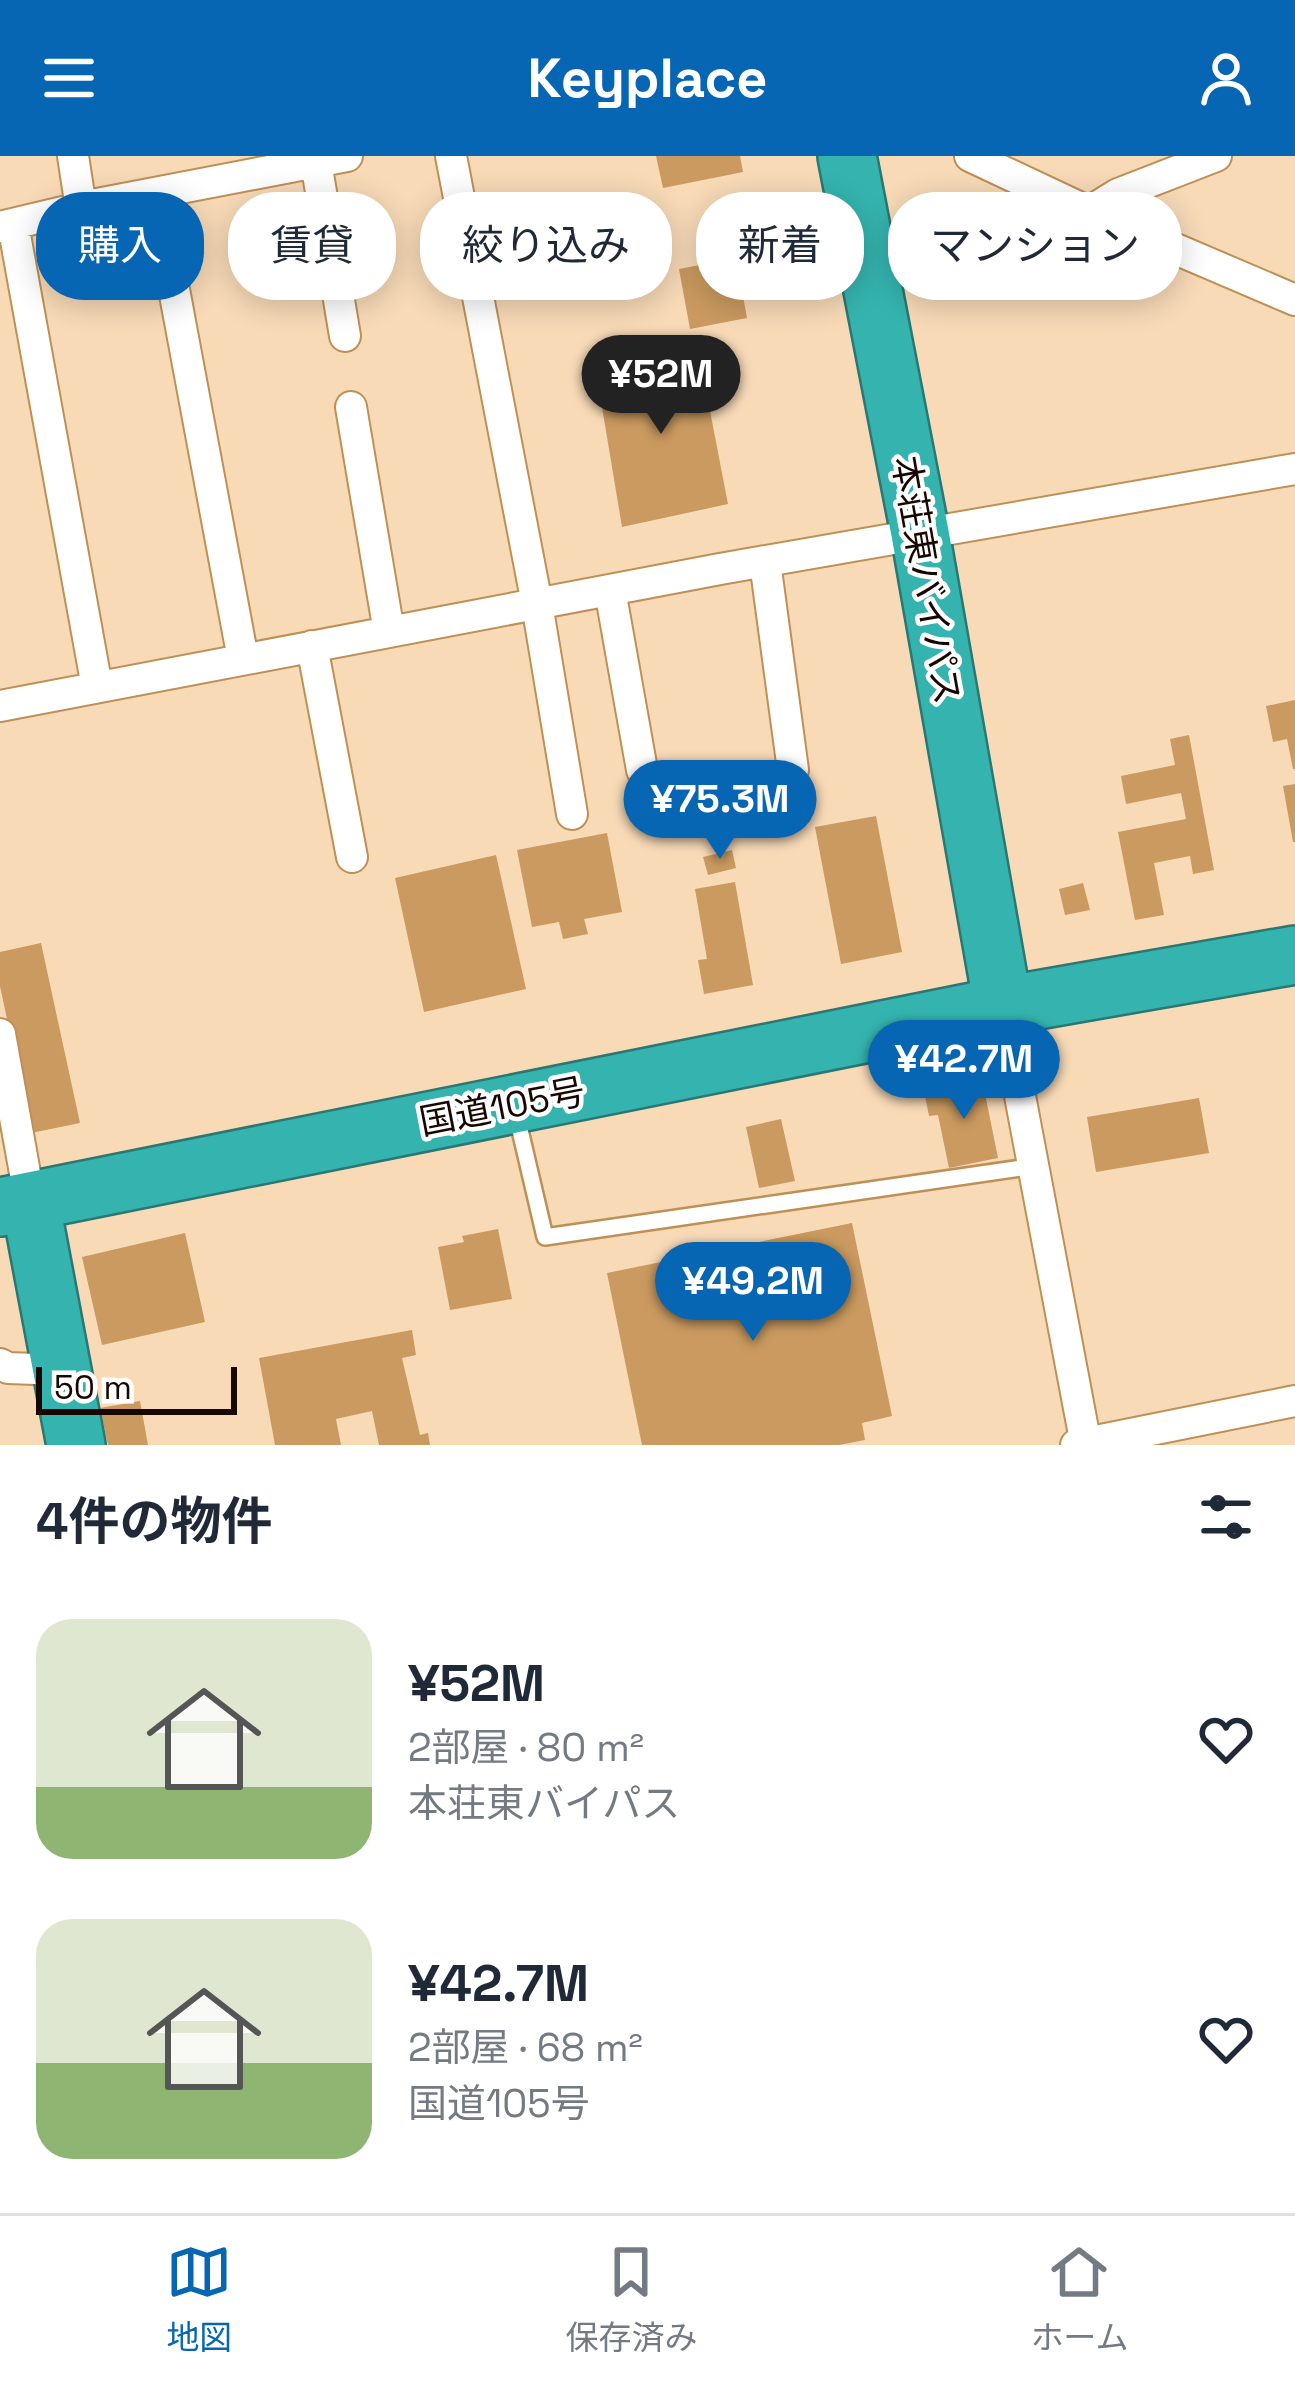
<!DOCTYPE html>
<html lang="ja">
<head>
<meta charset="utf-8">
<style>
  :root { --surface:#fff; --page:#f2f2f3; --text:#1f2937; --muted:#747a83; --line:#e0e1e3; --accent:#0766b3 }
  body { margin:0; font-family:"Space Grotesk","Noto Sans JP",sans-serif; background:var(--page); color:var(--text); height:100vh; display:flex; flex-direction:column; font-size:45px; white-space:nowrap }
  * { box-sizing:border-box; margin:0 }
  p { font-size:39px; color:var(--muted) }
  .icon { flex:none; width:66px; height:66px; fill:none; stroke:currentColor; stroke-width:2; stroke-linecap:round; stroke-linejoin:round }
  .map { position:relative; height:1289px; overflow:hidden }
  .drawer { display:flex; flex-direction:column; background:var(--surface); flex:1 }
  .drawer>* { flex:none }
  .top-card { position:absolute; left:36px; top:36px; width:1224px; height:108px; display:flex; gap:24px }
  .scale { position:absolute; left:36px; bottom:30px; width:201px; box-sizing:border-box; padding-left:12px; border:6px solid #180700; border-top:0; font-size:33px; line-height:42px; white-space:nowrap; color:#180700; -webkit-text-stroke:9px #fff; paint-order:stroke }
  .price { position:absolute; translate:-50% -102px; padding:0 27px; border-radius:42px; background:var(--accent); color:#fff; font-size:39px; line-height:78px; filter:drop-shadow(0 3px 6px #0008) }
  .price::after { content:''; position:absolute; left:50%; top:72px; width:36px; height:27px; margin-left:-18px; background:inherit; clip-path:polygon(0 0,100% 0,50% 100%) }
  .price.on { background:#222; color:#fff }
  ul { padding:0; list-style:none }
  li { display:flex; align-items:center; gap:36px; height:300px; padding:0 36px }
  li span { display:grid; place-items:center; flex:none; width:336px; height:240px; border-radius:36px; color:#555 }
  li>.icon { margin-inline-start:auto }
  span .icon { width:144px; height:144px; fill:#fffc; stroke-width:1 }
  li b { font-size:51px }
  h2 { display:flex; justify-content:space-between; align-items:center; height:144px; padding:0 36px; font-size:51px }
  .pill { padding:0 42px; border-radius:48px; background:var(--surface); box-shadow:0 6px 30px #0003; font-size:42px; line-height:108px }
  .pill.on { background:var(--accent); color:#fff }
  header { display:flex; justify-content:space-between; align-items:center; height:156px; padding:0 36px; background:var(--accent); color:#fff; font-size:54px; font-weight:800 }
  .menu { display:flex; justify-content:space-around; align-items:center; height:168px; border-top:3px solid var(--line); background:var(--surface); font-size:33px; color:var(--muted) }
  .menu a { display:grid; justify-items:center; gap:6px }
  .menu .on { color:var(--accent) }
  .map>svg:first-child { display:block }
  .building { fill:#ca9a60 }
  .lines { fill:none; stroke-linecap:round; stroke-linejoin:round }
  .lane-casing { stroke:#bf9055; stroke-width:20 }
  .street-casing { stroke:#bf9055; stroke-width:34 }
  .highway-casing { stroke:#2b7772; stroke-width:62 }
  .lane { stroke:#fff; stroke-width:15 }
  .street { stroke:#fff; stroke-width:30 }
  .highway { stroke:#35b4af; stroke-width:57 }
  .labels { text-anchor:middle; stroke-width:9; stroke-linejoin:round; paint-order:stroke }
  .street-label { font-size:36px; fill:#180700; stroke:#fff }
</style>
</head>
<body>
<header><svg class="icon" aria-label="menu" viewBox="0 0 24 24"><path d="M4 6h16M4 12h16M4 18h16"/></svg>Keyplace<svg class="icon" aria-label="person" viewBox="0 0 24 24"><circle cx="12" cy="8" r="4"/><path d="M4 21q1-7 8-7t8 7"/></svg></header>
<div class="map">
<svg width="1295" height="1289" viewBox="0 0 1295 1289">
  <rect width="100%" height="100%" fill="#f8dab7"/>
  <!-- building -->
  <path class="building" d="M656,0h84l3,16 -80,16z
    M736,102l11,60 -57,11 -11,-60z
    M698,193l30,155 -106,23 -27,-162z
    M1295,544v69h-2l-6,-30 -14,3 -7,-36z
    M1189,579l25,135 -21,4 -3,-18 -36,7 10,52 -29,5 -17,-88 68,-13 -5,-26 -55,11 -5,-28 54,-11 -5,-26z
    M1295,628v58h-2l-10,-56z
    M876,660l26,136 -61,12 -26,-137z
    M607,677l15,79 -38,7 4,15 -25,5 -4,-17 -27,5 -15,-77z
    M732,694l4,18 -28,7 -5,-18z
    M496,699l30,134 -102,23 -29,-134z
    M735,726l18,103 -49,9 -6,-34 9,-1 -12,-70z
    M1083,727l7,27 -25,5 -6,-26z
    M41,787l39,180 -49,10 -31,-147v-34z
    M982,923l16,79 -49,10 -11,-53 -9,1 -5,-25z
    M1199,942l10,55 -113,19 -9,-55z
    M781,963l14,62 -36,7 -13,-61z
    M852,1067l40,193 -30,7 3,17 -26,5h-197l-35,-172z
    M498,1073l14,70 -62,11 -12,-63 26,-5 -2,-6z
    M185,1077l20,89 -103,23 -20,-88z
    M412,1174l4,25 -14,3 18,77 8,-2 2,12h-51l-7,-34 -36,8 5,26h-66l-16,-87z
    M140,1245l8,44h-40l-8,-37z"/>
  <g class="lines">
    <defs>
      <path id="lane" d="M516,957l29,124 490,-71"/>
      <path id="street" d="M73,0l8,52
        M451,0l86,448 35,210
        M970,0l119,56 206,88
        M316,6l29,174
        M156,37l87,466
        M1089,56l29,-18 98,-38
        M13,68l84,463
        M0,71l92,-22 255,-49
        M351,251l38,225
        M765,406l28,208
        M610,434l32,180
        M312,490l40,211
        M0,550l720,-137 575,-100
        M1003,850l83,439
        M0,878l30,167
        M0,1208l8,4 55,2
        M1076,1289l219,-44"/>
      <path id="highway" d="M847,0l73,377 83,473
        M30,1045l46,244
        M0,1051l1003,-201 292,-51"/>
    </defs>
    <!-- lane casing -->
    <use href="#lane" class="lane-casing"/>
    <!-- street casing -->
    <use href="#street" class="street-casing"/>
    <!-- highway casing -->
    <use href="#highway" class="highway-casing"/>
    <!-- lane -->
    <use href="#lane" class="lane"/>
    <!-- street -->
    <use href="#street" class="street"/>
    <!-- highway -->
    <use href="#highway" class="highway"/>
  </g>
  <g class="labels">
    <!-- street labels -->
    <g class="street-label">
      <text transform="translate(927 424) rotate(80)" y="13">本荘東バイパス</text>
      <text transform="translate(502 950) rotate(-11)" y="13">国道105号</text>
    </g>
  </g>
</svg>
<div class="scale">50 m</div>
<b class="price on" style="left:661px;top:281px">¥52M</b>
<b class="price" style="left:720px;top:706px">¥75.3M</b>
<b class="price" style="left:964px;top:966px">¥42.7M</b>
<b class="price" style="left:753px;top:1188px">¥49.2M</b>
<div class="top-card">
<a class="pill on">購入</a>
<a class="pill">賃貸</a>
<a class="pill">絞り込み</a>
<a class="pill">新着</a>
<a class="pill">マンション</a>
</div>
</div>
<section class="drawer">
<h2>4件の物件<svg class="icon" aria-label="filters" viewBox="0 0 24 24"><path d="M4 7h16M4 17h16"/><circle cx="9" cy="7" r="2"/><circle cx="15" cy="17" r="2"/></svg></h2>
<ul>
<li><span style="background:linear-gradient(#dfe7d0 70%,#8fb573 0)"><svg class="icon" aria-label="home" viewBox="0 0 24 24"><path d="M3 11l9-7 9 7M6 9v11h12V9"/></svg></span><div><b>¥52M</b><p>2部屋 · 80 m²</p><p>本荘東バイパス</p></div><svg class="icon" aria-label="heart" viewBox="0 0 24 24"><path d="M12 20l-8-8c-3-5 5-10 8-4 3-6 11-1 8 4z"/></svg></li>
<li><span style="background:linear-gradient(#dfe7d0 60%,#8fb573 0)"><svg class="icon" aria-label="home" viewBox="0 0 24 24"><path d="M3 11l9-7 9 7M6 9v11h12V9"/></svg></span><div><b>¥42.7M</b><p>2部屋 · 68 m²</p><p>国道105号</p></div><svg class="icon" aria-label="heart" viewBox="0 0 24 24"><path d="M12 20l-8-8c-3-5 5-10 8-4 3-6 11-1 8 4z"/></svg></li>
</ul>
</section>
<nav class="menu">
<a class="on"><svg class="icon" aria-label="map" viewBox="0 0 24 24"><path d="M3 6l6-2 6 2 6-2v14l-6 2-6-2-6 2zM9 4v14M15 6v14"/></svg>地図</a>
<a><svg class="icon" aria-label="saved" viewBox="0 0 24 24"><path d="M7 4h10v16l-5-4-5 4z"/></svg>保存済み</a>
<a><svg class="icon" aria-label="home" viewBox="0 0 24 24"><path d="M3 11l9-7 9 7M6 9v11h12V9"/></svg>ホーム</a>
</nav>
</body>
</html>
